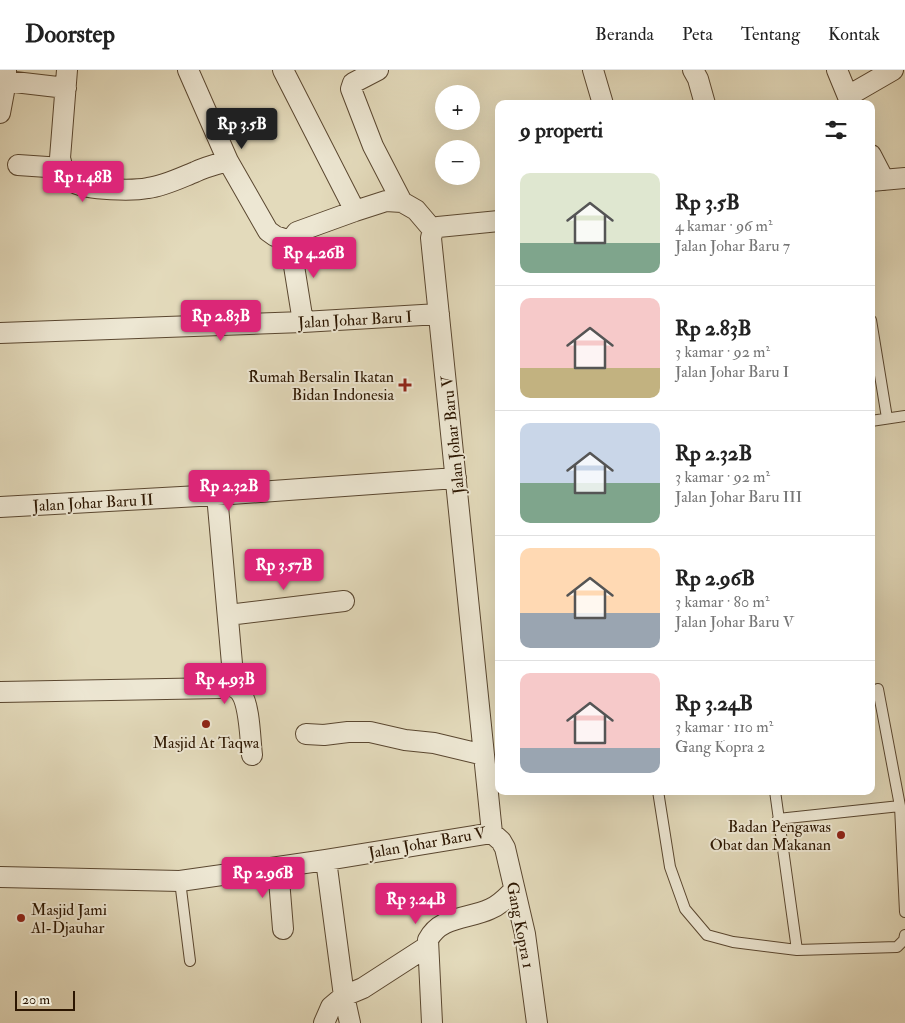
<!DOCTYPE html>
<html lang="id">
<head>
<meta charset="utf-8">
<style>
  :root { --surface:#fff; --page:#f6f6f6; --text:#222; --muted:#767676; --line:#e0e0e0; --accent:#db2777 }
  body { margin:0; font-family:"IM FELL Double Pica",serif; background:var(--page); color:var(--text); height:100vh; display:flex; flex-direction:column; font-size:19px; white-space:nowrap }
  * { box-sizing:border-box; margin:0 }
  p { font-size:16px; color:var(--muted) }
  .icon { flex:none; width:28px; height:28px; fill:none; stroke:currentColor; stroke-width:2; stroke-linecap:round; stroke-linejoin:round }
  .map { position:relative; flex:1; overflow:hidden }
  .sheet { position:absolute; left:495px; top:30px; width:380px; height:695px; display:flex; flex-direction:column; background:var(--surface); border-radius:10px; box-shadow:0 5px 20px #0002 }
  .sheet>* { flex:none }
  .tools { position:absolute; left:435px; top:15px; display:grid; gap:10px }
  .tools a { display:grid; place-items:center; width:45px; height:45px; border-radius:50%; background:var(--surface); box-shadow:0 5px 20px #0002; font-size:25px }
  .scale { position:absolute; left:15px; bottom:12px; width:60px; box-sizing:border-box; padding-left:5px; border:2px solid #2c1601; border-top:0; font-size:14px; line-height:18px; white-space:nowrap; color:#2c1601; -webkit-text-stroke:4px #ede7d3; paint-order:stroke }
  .price { position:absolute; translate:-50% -42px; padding:0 11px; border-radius:5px; background:var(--accent); color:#fff; font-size:16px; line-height:32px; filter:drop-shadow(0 1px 2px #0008) }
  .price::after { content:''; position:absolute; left:50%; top:30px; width:15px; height:11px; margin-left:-8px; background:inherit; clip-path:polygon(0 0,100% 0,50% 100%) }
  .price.active { background:#222; color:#fff }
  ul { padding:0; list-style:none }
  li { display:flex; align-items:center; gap:15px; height:125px; padding:0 25px }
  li+li { border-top:1px solid var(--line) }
  li span { display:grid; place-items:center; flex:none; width:140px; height:100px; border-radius:10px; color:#555 }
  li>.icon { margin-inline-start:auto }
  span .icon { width:60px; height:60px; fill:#fffc; stroke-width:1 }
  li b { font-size:21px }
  h2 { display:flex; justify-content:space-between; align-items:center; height:60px; padding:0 25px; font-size:21px }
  header { display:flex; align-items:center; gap:30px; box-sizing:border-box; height:70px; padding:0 25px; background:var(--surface); border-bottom:1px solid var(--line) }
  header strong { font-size:24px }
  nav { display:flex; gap:28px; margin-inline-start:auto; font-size:18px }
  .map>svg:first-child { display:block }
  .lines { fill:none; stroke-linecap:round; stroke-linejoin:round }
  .lane-casing { stroke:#5a4730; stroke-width:12 }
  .street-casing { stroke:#5a4730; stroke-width:22 }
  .lane { stroke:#ede7d3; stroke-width:10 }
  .street { stroke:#ede7d3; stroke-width:20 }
  .poi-dot { fill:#8f2418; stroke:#ede7d3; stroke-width:2 }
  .labels { text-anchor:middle; stroke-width:4; stroke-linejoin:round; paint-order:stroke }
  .street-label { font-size:16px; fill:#2c1601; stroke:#ede7d3 }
  .poi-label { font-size:16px; fill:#2c1601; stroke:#ede7d3; text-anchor:end }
</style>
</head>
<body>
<header>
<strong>Doorstep</strong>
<nav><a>Beranda</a><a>Peta</a><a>Tentang</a><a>Kontak</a></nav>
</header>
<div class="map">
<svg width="905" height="953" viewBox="0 0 905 953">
  <rect width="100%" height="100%" fill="#e3dabb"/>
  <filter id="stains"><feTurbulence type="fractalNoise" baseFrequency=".004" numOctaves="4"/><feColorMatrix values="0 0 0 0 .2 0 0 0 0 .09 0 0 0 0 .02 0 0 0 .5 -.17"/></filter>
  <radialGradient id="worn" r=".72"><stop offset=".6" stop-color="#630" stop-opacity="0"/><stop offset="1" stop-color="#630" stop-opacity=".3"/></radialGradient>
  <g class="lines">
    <defs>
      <path id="lane" d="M871,250l16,98
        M871,351l34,-5
        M878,619l22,117 5,106
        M658,721l12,76 15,42 22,26 26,7 64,8 100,-3 7,-7 1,-5
        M775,721l22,159
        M778,749l122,-13
        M180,811l10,80"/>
      <path id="street" d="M67,0l-7,88c2,10 5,20 15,25 13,7 58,8 73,5 16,-2 32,-10 47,-16 10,-5 22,-8 33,-11
        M188,0l40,91 40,70 7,5 15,5
        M283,0l72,141
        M378,0l-25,13 -2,6 22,57 29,56 14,8 17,20
        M593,0l10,34
        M693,0l5,9 7,25
        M837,0l14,34
        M6,11l60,7
        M848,26l45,-26
        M0,43l6,-32v-11
        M871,85l13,25
        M18,95l44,3
        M871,111l34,-3
        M433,160l-2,8 61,595
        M433,160l5,-3 61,-6
        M290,171l7,-9 58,-21 31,-10 16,1
        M290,171l13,81
        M0,263l303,-11 136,-8
        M0,437l217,-12 239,-17
        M228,545l116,-14
        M228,615c6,2 10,3 13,8 9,13 9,46 11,62
        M0,622l221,-4c7,-2 10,-6 12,-13l-16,-180
        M306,664l18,1 24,-3h22l35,8 29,3 50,12
        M492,763l9,8 4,7 20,86 12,89
        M326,790l18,136 6,27
        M278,797l5,62
        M0,807l180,4 146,-21 166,-27
        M324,953l7,-16 13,-11 19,-8 65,-42
        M432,953l-4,-83c12,-24 41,-21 62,-31 10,-4 16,-11 24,-19"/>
    </defs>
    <!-- lane casing -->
    <use href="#lane" class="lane-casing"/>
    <!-- street casing -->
    <use href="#street" class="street-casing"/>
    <!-- lane -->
    <use href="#lane" class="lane"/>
    <!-- street -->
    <use href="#street" class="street"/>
  </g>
  <!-- markers -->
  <g class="poi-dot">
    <path d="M402.5 307.5h5v5h5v5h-5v5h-5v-5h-5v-5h5z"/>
    <circle cx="206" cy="654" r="5"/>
    <circle cx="841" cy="765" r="5"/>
    <circle cx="21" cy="848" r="5"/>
  </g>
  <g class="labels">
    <!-- street labels -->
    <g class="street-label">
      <text transform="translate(355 249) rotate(-3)" y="6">Jalan Johar Baru I</text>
      <text transform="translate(452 365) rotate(-96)" y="6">Jalan Johar Baru V</text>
      <text transform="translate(93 432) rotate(-3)" y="6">Jalan Johar Baru II</text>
      <text transform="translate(427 772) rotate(-10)" y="6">Jalan Johar Baru V</text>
      <text transform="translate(521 855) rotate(79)" y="6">Gang Kopra 1</text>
    </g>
    <!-- poi labels -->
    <g class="poi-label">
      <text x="394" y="312">Rumah Bersalin Ikatan<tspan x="394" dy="18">Bidan Indonesia</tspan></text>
      <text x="206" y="678" text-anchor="middle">Masjid At Taqwa</text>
      <text x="831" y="762">Badan Pengawas<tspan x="831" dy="18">Obat dan Makanan</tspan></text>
      <text x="31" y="845" text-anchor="start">Masjid Jami<tspan x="31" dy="18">Al-Djauhar</tspan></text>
    </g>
  </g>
  <rect width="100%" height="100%" filter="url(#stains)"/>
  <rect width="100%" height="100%" fill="url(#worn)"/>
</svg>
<div class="tools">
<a>+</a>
<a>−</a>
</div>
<div class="scale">20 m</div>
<b class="price active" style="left:242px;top:80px">Rp 3.5B</b>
<b class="price" style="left:83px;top:133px">Rp 1.48B</b>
<b class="price" style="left:314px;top:209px">Rp 4.26B</b>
<b class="price" style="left:221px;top:272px">Rp 2.83B</b>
<b class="price" style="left:229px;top:442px">Rp 2.32B</b>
<b class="price" style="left:284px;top:521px">Rp 3.57B</b>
<b class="price" style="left:225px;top:635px">Rp 4.93B</b>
<b class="price" style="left:263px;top:829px">Rp 2.96B</b>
<b class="price" style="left:416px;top:855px">Rp 3.24B</b>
<section class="sheet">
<h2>9 properti<svg class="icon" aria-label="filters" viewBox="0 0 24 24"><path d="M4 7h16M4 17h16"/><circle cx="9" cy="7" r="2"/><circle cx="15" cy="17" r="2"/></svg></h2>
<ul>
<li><span style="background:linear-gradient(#dfe7d0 70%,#7fa58c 0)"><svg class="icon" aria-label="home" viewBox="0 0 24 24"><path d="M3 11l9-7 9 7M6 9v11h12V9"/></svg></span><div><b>Rp 3.5B</b><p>4 kamar · 96 m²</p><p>Jalan Johar Baru 7</p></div></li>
<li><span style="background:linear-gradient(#f6c9c9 70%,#c2b280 0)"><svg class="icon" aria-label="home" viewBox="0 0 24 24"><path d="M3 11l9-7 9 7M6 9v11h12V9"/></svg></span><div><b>Rp 2.83B</b><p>3 kamar · 92 m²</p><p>Jalan Johar Baru I</p></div></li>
<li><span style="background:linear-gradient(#c9d6e8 60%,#7fa58c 0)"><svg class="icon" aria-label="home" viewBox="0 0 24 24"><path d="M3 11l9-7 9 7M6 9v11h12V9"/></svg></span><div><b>Rp 2.32B</b><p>3 kamar · 92 m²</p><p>Jalan Johar Baru III</p></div></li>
<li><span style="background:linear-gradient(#ffd9b3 65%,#9aa5b1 0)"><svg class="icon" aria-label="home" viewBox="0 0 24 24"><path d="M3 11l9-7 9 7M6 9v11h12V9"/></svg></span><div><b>Rp 2.96B</b><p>3 kamar · 80 m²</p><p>Jalan Johar Baru V</p></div></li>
<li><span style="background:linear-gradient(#f6c9c9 75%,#9aa5b1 0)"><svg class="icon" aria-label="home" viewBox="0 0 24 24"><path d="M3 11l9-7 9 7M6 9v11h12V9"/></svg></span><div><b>Rp 3.24B</b><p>3 kamar · 110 m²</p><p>Gang Kopra 2</p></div></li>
</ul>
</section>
</div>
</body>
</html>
